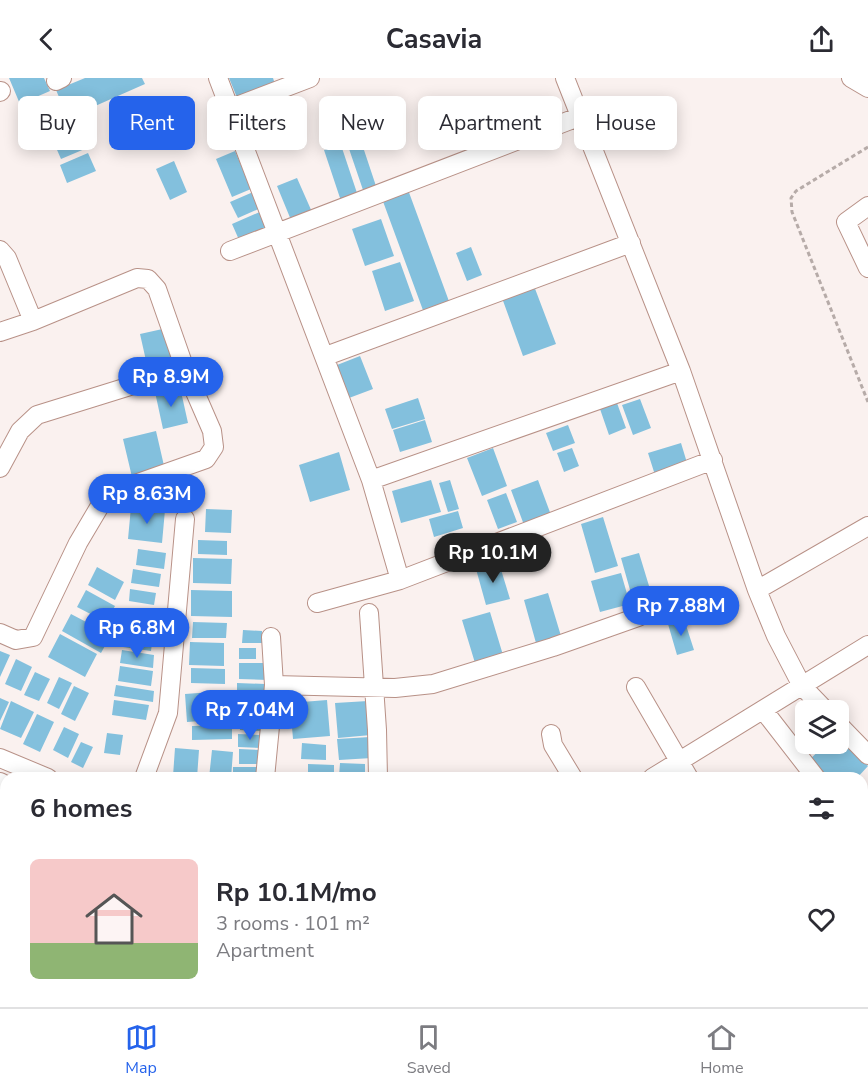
<!DOCTYPE html>
<html lang="en">
<head>
<meta charset="utf-8">
<style>
  :root { --surface:#fff; --page:#f2f2f3; --text:#2b2b33; --muted:#7c7c81; --line:#e1e1e2; --accent:#2563eb }
  body { margin:0; font-family:"Nunito Sans",sans-serif; background:var(--page); color:var(--text); height:100vh; display:flex; flex-direction:column; font-size:22px; white-space:nowrap }
  * { box-sizing:border-box; margin:0 }
  p { font-size:20px; color:var(--muted) }
  .icon { flex:none; width:33px; height:33px; fill:none; stroke:currentColor; stroke-width:2; stroke-linecap:round; stroke-linejoin:round }
  .map { position:relative; flex:1; overflow:hidden }
  .panel { position:absolute; left:0px; top:694px; width:868px; height:236px; display:flex; flex-direction:column; background:var(--surface); border-radius:18px 18px 0 0; box-shadow:0 3px 15px #0003 }
  .panel>* { flex:none }
  .top-card { position:absolute; left:18px; top:18px; width:832px; height:54px; display:flex; gap:12px }
  .buttons { position:absolute; left:795px; top:622px; display:grid; gap:12px }
  .buttons a { display:grid; place-items:center; width:54px; height:54px; border-radius:9px; background:var(--surface); box-shadow:0 3px 15px #0003; font-size:30px }
  .price { position:absolute; translate:-50% -51px; padding:0 14px; border-radius:21px; background:var(--accent); color:#fff; font-size:20px; line-height:39px; filter:drop-shadow(0 2px 3px #0008) }
  .price::after { content:''; position:absolute; left:50%; top:36px; width:18px; height:14px; margin-left:-9px; background:inherit; clip-path:polygon(0 0,100% 0,50% 100%) }
  .price.current { background:#222; color:#fff }
  ul { padding:0; list-style:none }
  li { display:flex; align-items:center; gap:18px; height:150px; padding:0 30px }
  li+li { border-top:2px solid var(--line) }
  li span { display:grid; place-items:center; flex:none; width:168px; height:120px; border-radius:9px; color:#555 }
  li>.icon { margin-inline-start:auto }
  span .icon { width:72px; height:72px; fill:#fffc; stroke-width:1 }
  li b { font-size:26px }
  h2 { display:flex; justify-content:space-between; align-items:center; height:72px; padding:0 30px; font-size:26px }
  .tag { padding:0 21px; border-radius:9px; background:var(--surface); box-shadow:0 3px 15px #0003; font-size:21px; line-height:54px }
  .tag.current { background:var(--accent); color:#fff }
  header { display:flex; justify-content:space-between; align-items:center; height:78px; padding:0 30px; background:var(--surface); font-size:27px; font-weight:700 }
  .tabs { display:flex; justify-content:space-around; align-items:center; height:84px; border-top:2px solid var(--line); background:var(--surface); font-size:16px; color:var(--muted) }
  .tabs a { display:grid; justify-items:center; gap:3px }
  .tabs .current { color:var(--accent) }
  .map>svg:first-child { display:block }
  .building { fill:#83c0dd }
  .lines { fill:none; stroke-linecap:round; stroke-linejoin:round }
  .street-casing { stroke:#b89187; stroke-width:20 }
  .path { stroke:#b6aba8; stroke-width:3; stroke-dasharray:4.5 3; stroke-linecap:butt }
  .street { stroke:#fff; stroke-width:18 }
</style>
</head>
<body>
<header><svg class="icon" aria-label="back" viewBox="0 0 24 24"><path d="M15 5l-7 7 7 7"/></svg>Casavia<svg class="icon" aria-label="share" viewBox="0 0 24 24"><path d="M12 15V3M7 8l5-5 5 5M5 13v7h14v-7"/></svg></header>
<div class="map">
<svg width="868" height="929" viewBox="0 0 868 929">
  <rect width="100%" height="100%" fill="#faf1ef"/>
  <!-- building -->
  <path class="building" d="M9,0h35l6,13 -30,13z
    M85,0h57l3,6 -77,34 -12,-28z
    M229,0h44l2,6 -37,16z
    M80,54l7,16 -26,11 -7,-16z
    M359,57l17,51 -13,4 -17,-50z
    M341,67l17,51 -17,5 -17,-51z
    M235,73l16,38 -19,8 -16,-38z
    M88,75l8,18 -29,12 -7,-18z
    M174,83l13,31 -17,8 -14,-31z
    M297,100l15,34 -21,8 -14,-34z
    M407,109l43,117 -26,9 -43,-117z
    M258,112l7,16 -27,12 -8,-16z
    M262,133l8,18 -30,13 -8,-18z
    M381,141l13,37 -29,10 -13,-37z
    M471,169l11,28 -15,6 -11,-28z
    M400,184l14,39 -29,10 -13,-40z
    M534,208l22,58 -33,12 -21,-58z
    M167,250l7,31 -27,6 -7,-31z
    M360,278l13,33 -24,9 -12,-33z
    M180,309l8,36 -25,6 -8,-37z
    M418,320l7,21 -33,10 -7,-20z
    M640,321l11,29 -18,7 -11,-30z
    M617,325l9,25 -17,7 -9,-26z
    M425,342l7,22 -32,10 -7,-22z
    M568,347l7,18 -22,8 -7,-18z
    M156,353l9,39 -33,7 -9,-38z
    M681,365l7,23 -33,9 -7,-22z
    M493,370l14,38 -25,10 -15,-38z
    M572,370l7,18 -15,6 -7,-19z
    M339,374l11,38 -40,12 -11,-37z
    M431,402l10,32 -40,11 -9,-32z
    M450,402l9,29 -11,3 -9,-29z
    M538,402l13,35 -27,10 -13,-35z
    M506,415l11,29 -19,7 -11,-29z
    M131,429l34,3 -3,33 -34,-4z
    M206,431l26,1 -1,23 -26,-1z
    M458,433l5,17 -29,9 -5,-18z
    M603,439l15,49 -23,7 -14,-49z
    M198,462l29,1v14l-29,-1z
    M138,471l28,4 -2,16 -28,-4z
    M639,475l14,46 -19,5 -13,-46z
    M193,480l39,1 -1,25 -38,-1z
    M499,485l11,36 -24,6 -10,-36z
    M97,489l27,15 -9,18 -27,-15z
    M133,491l28,5 -2,13 -28,-4z
    M621,495l9,31 -30,8 -9,-31z
    M130,511l26,4 -2,12 -25,-4z
    M86,512l29,16 -9,16 -29,-15z
    M191,512l41,1v26l-41,-1z
    M548,515l13,43 -25,7 -12,-43z
    M130,530l27,4 -3,18 -27,-4z
    M490,534l13,43 -28,8 -13,-43z
    M71,536l40,21 -10,18 -39,-22z
    M684,541l10,31 -17,5 -9,-31z
    M193,544l34,1 -1,15h-34z
    M125,552l28,5 -2,16 -28,-4z
    M243,552l19,1v12h-20z
    M60,556l37,20 -12,23 -37,-20z
    M190,564l34,1v23l-35,-1z
    M239,570h17v11h-17z
    M122,572l32,5 -1,13 -33,-5z
    M0,573l10,4 -10,22z
    M16,581l16,8 -11,24 -16,-7z
    M239,585h29v17l-29,-1z
    M120,588l33,5 -2,15 -33,-5z
    M191,590l34,1v15l-34,-1z
    M35,594l15,7 -11,22 -15,-6z
    M59,599l13,6 -13,26 -12,-6z
    M237,605l28,1 -1,12 -27,-1z
    M116,607l38,6 -1,11 -39,-6z
    M74,608l15,7 -14,28 -14,-7z
    M212,614l3,28 -28,2 -2,-28z
    M0,620l9,4 -9,19z
    M238,620h28v12l-28,-1z
    M114,622l35,5 -3,15 -34,-5z
    M327,622l3,36 -37,3 -3,-36z
    M11,623l23,11 -13,26 -21,-9z
    M368,623l3,34 -33,3 -3,-35z
    M241,635l20,1v17l-21,-1z
    M37,636l17,8 -14,30 -17,-8z
    M232,647v14l-40,1v-14z
    M64,649l15,7 -11,24 -15,-8z
    M107,655l16,2 -3,20 -16,-2z
    M238,656l24,1v13l-24,-1z
    M838,656l30,32 -11,12h-33l-16,-17 18,-17h12z
    M370,659l2,21 -33,2 -2,-21z
    M81,664l12,5 -10,21 -12,-6z
    M302,665l24,2v15l-25,-1z
    M175,670l24,2 -2,28 -24,-2z
    M239,671l22,1v14h-22z
    M212,672l21,2 -2,26h-22z
    M340,685l25,1v14l-26,-2z
    M308,686l26,1v12l-26,-1z
    M233,689h29l-1,11h-28z
    M2,869l4,2v23l-6,-4z
    M0,918l6,6 14,5h-20z"/>
  <g class="lines">
    <defs>
      <path id="street" d="M218,0l153,402 29,100
        M565,0l116,293 76,219 19,46 26,50 24,25
        M851,0l17,10
        M56,3l6,-3
        M0,14l1,-1
        M229,31l81,-31
        M868,128l-22,16 22,46
        M0,172l7,8 26,63
        M230,173l351,-135
        M0,254l33,-11 104,-43 11,1 9,10 28,80 27,62 2,16 -8,12 -99,35 -29,49 -45,94 -17,3 -16,-7
        M326,278l305,-113
        M0,390l20,-37 17,-16 148,-46
        M371,402l310,-109
        M757,512l111,-64
        M317,525l83,-23 313,-120
        M369,535l8,117 1,48
        M274,607l121,3 38,-4 120,-37 85,-30 35,-18
        M636,609l53,91
        M764,633l52,67
        M838,646l30,31
        M551,656l2,11 20,33
        M0,680l48,20
        M144,700l24,-65 17,-194
        M265,700l9,-93 -3,-48
        M652,700l216,-133
        M0,704l6,3
        M0,759l6,-11
        M862,770l6,-5
        M862,793l6,5
        M862,886l6,-5
        M479,924l1,5
        M502,924l2,5
        M694,924l6,5
        M842,924l5,5
        M637,929l5,-5
        M821,929l5,-5"/>
    </defs>
    <!-- street casing -->
    <use href="#street" class="street-casing"/>
    <!-- path -->
    <path class="path" d="M868,69l-72,44 -5,7 1,14 76,190"/>
    <!-- street -->
    <use href="#street" class="street"/>
  </g>
</svg>
<div class="buttons">
<a><svg class="icon" aria-label="layers" viewBox="0 0 24 24"><path d="M12 4l9 5-9 5-9-5zM3 14l9 5 9-5"/></svg></a>
</div>
<b class="price" style="left:171px;top:330px">Rp 8.9M</b>
<b class="price" style="left:147px;top:447px">Rp 8.63M</b>
<b class="price current" style="left:493px;top:506px">Rp 10.1M</b>
<b class="price" style="left:681px;top:559px">Rp 7.88M</b>
<b class="price" style="left:137px;top:581px">Rp 6.8M</b>
<b class="price" style="left:250px;top:663px">Rp 7.04M</b>
<div class="top-card">
<a class="tag">Buy</a>
<a class="tag current">Rent</a>
<a class="tag">Filters</a>
<a class="tag">New</a>
<a class="tag">Apartment</a>
<a class="tag">House</a>
</div>
<section class="panel">
<h2>6 homes<svg class="icon" aria-label="filters" viewBox="0 0 24 24"><path d="M4 7h16M4 17h16"/><circle cx="9" cy="7" r="2"/><circle cx="15" cy="17" r="2"/></svg></h2>
<ul>
<li><span style="background:linear-gradient(#f6c9c9 70%,#8fb573 0)"><svg class="icon" aria-label="home" viewBox="0 0 24 24"><path d="M3 11l9-7 9 7M6 9v11h12V9"/></svg></span><div><b>Rp 10.1M/mo</b><p>3 rooms · 101 m²</p><p>Apartment</p></div><svg class="icon" aria-label="heart" viewBox="0 0 24 24"><path d="M12 20l-8-8c-3-5 5-10 8-4 3-6 11-1 8 4z"/></svg></li>
</ul>
</section>
</div>
<nav class="tabs">
<a class="current"><svg class="icon" aria-label="map" viewBox="0 0 24 24"><path d="M3 6l6-2 6 2 6-2v14l-6 2-6-2-6 2zM9 4v14M15 6v14"/></svg>Map</a>
<a><svg class="icon" aria-label="saved" viewBox="0 0 24 24"><path d="M7 4h10v16l-5-4-5 4z"/></svg>Saved</a>
<a><svg class="icon" aria-label="home" viewBox="0 0 24 24"><path d="M3 11l9-7 9 7M6 9v11h12V9"/></svg>Home</a>
</nav>
</body>
</html>
